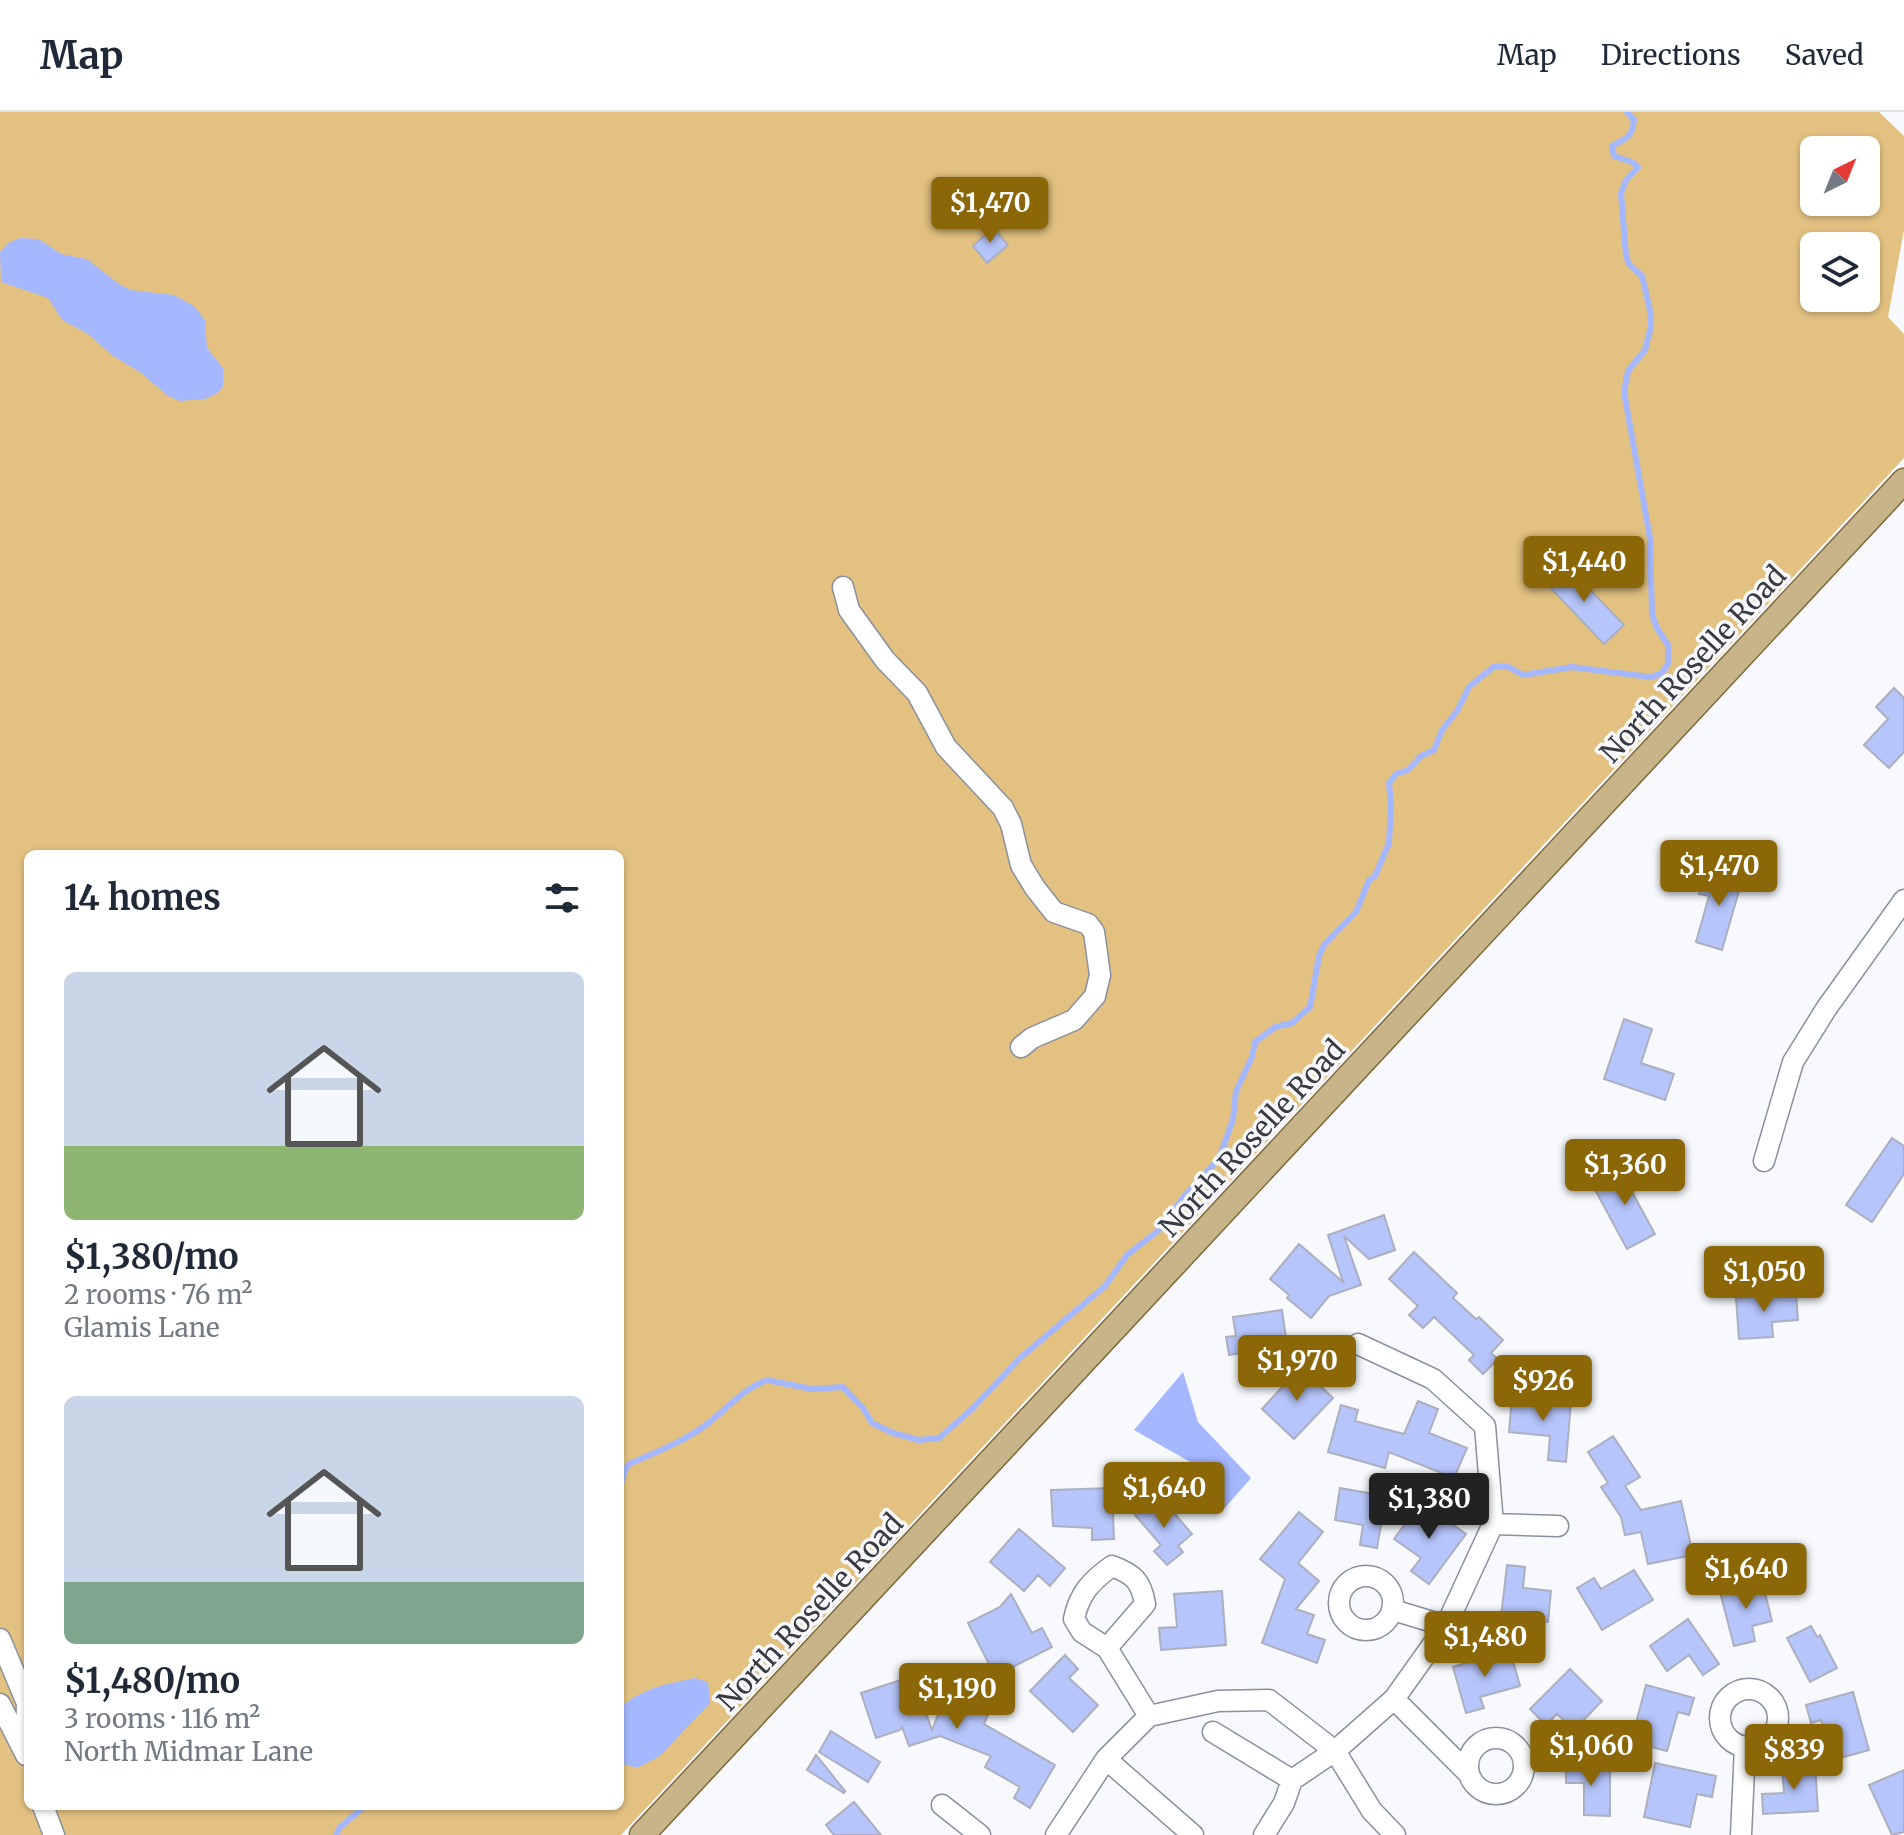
<!DOCTYPE html>
<html lang="en">
<head>
<meta charset="utf-8">
<style>
  :root { --surface:#fff; --page:#f6f6f7; --text:#1f2937; --muted:#747a83; --line:#e0e1e3; --accent:#8b6707 }
  body { margin:0; font-family:Merriweather,serif; background:var(--page); color:var(--text); height:100vh; display:flex; flex-direction:column; font-size:30px; white-space:nowrap }
  * { box-sizing:border-box; margin:0 }
  p { font-size:26px; color:var(--muted) }
  .icon { flex:none; width:44px; height:44px; fill:none; stroke:currentColor; stroke-width:2; stroke-linecap:round; stroke-linejoin:round }
  .map { position:relative; flex:1; overflow:hidden }
  .drawer { position:absolute; left:24px; top:738px; width:600px; height:960px; display:flex; flex-direction:column; background:var(--surface); border-radius:12px; box-shadow:0 2px 6px #0004 }
  .drawer>* { flex:none }
  .needle { width:52px; rotate:43deg }
  .tools { position:absolute; left:1800px; top:24px; display:grid; gap:16px }
  .tools a { display:grid; place-items:center; width:80px; height:80px; border-radius:12px; background:var(--surface); box-shadow:0 2px 6px #0004; font-size:40px }
  .price { position:absolute; translate:-50% -68px; padding:0 18px; border-radius:8px; background:var(--accent); color:#fff; font-size:26px; line-height:52px; filter:drop-shadow(0 2px 4px #0008) }
  .price::after { content:''; position:absolute; left:50%; top:48px; width:24px; height:18px; margin-left:-12px; background:inherit; clip-path:polygon(0 0,100% 0,50% 100%) }
  .price.selected { background:#222; color:#fff }
  ul { padding:0; list-style:none }
  li { display:grid; align-content:center; gap:16px; height:424px; padding:0 40px }
  li span { display:grid; place-items:center; height:248px; border-radius:12px; color:#555 }
  li>.icon { margin-inline-start:auto }
  span .icon { width:144px; height:144px; fill:#fffc; stroke-width:1 }
  li b { font-size:34px }
  h2 { display:flex; justify-content:space-between; align-items:center; height:96px; padding:0 40px; font-size:34px }
  header { display:flex; align-items:center; gap:48px; box-sizing:border-box; height:112px; padding:0 40px; background:var(--surface); border-bottom:2px solid var(--line) }
  header strong { font-size:38px }
  nav { display:flex; gap:44px; margin-inline-start:auto; font-size:28px }
  .map>svg:first-child { display:block }
  .green { fill:#e3c281; fill-rule:evenodd }
  .water { fill:#a5b7fe }
  .lines { fill:none; stroke-linecap:round; stroke-linejoin:round }
  .stream { stroke:#a5b7fe; stroke-width:6 }
  .building { fill:#b6c5fb; stroke:#abafbf; stroke-width:2 }
  .minor-casing { stroke:#8b909f; stroke-width:23 }
  .major-casing { stroke:#7f693c; stroke-width:27 }
  .minor { stroke:#fff; stroke-width:20 }
  .major { stroke:#c8b489; stroke-width:24 }
  .labels { text-anchor:middle; stroke-width:7; stroke-linejoin:round; paint-order:stroke }
  .street-label { font-size:28px; fill:#393b41; stroke:#f8f9fd }
</style>
</head>
<body>
<header>
<strong>Map</strong>
<nav><a>Map</a><a>Directions</a><a>Saved</a></nav>
</header>
<div class="map">
<svg width="1904" height="1723" viewBox="0 0 1904 1723">
  <rect width="100%" height="100%" fill="#f8f9fd"/>
  <!-- green -->
  <path class="green" d="M0,0h1879l25,24v94l-16,87 16,17v124l-1283,1377h-621zM1814,38h52v52h-52zM1814,134h52v52h-52zM28,742h592v952h-592z"/>
  <!-- water -->
  <path class="water" d="M20,126l19,1 22,15 26,5 32,25 12,6 43,5 20,11 11,14 2,28 16,20v18l-5,7 -13,6 -25,2 -12,-5 -27,-23 -28,-17 -25,-22 -26,-14 -14,-22 -47,-16 -1,-30 8,-9z
    M1183,1260l15,50 53,56 -27,31 -4,-30 -86,-49z
    M695,1566l13,4 2,21 -50,53 -23,12 -17,-5v-55c21,-20 47,-24 75,-30z"/>
  <g class="lines">
    <!-- stream -->
    <path class="stream" d="M620,1375l5,-17 4,-6c27,-12 54,-22 78,-40 20,-15 35,-35 60,-44l45,9 31,-2 20,21 9,15 21,10 26,7 20,-2 33,-29 48,-51 85,-72 22,-31 32,-25 26,-35 34,-36 14,-40 3,-28 16,-34 3,-15 20,-15 17,-4 18,-16 9,-51 5,-11 32,-33 13,-32 6,-4 14,-33 2,-37 -2,-23 7,-9 12,-4 13,-14 13,-6 8,-20 15,-19 12,-24 24,-20 14,-1 16,9 49,-8 78,10 11,-3 7,-10v-19l-11,-17 -5,-14 -2,-76 -26,-146 4,-21 17,-21 6,-24 -1,-16 -8,-34 -13,-12 -3,-8 -5,-63 5,-13 12,-13 -6,-5 -18,-6 -2,-10c14,-8 20,-8 22,-26l-7,-8
      M336,1723l4,-8 25,-21"/>
  </g>
  <!-- building -->
  <path class="building" d="M993,116l15,17 -21,18 -14,-17z
    M1564,451l60,62 -20,19 -59,-62z
    M1894,576l10,10v54l-15,16 -25,-23 24,-26 -12,-12z
    M1718,757l25,8 -21,73 -26,-8 13,-46 -10,-2 5,-14 10,3z
    M1624,907l28,10 -11,34 33,11 -9,26 -61,-21z
    M1892,1026l12,8v28l-32,48 -26,-17z
    M1631,1053l10,19 -10,6 24,44 -28,15 -34,-63z
    M1384,1103l11,35 -26,9 -25,-23 17,49 -32,11 -18,22 -24,-20 2,-3 -19,-16 29,-35 44,38 -15,-47z
    M1414,1140l43,41 -4,5 23,21 3,-2 24,23 -12,13 7,6 -15,15 -14,-14 5,-5 -40,-38 -11,11 -14,-13 9,-9 -29,-27z
    M1796,1182l2,26 -26,2 1,15 -34,2 -3,-41z
    M1282,1198l5,35 15,-2 3,21 -63,10 -2,-21 -11,2 -3,-18 10,-1 -3,-19z
    M1300,1255l33,31 -39,41 -32,-30z
    M1512,1285l59,5 -5,60 -18,-2 2,-24 -41,-4z
    M1418,1289l20,8 -9,24 38,15 -13,30 -65,-26 -4,16 -57,-16 13,-47 17,5 -3,11 49,13z
    M1613,1324l27,41 -15,9 16,24 40,-9 12,54 -45,9 -7,-32 -16,3 -4,-18 -20,-30 7,-4 -20,-31z
    M1112,1376l2,51 -22,1v-12l-39,-2 -2,-36z
    M1340,1376l46,8 -9,52 -17,-3 3,-20 -28,-5z
    M1155,1385l11,13 3,-3 23,27 -14,12 5,6 -16,13 -13,-14 7,-6 -26,-30z
    M1421,1390l45,32 -37,50 -18,-13 10,-13 -27,-19z
    M1299,1400l24,20 -25,31 21,18 -23,28 18,6 -7,19 18,6 -8,23 -55,-20 23,-64 -25,-20z
    M1019,1417l46,39 -15,18 -12,-11 -14,16 -34,-29z
    M1507,1453l18,2 -2,21 28,3 -3,31 -47,-5z
    M1634,1458l19,30 -51,30 -25,-42 17,-10 7,11z
    M1762,1469l10,40 -20,5 3,15 -21,5 -14,-54z
    M1222,1479l4,54 -65,5 -2,-22 18,-1 -3,-33z
    M1011,1482l21,39 10,-5 10,19 -57,29 -27,-53 32,-16z
    M1688,1507l31,45 -16,11 -14,-20 -22,16 -17,-25z
    M1811,1514l6,11 3,-2 17,33 -27,14 -23,-44z
    M1510,1538l10,36 -40,11 4,11 -18,5 -13,-46z
    M1065,1543l13,14 -9,9 29,27 -25,27 -43,-41z
    M1570,1557l32,32 -28,29 -17,-16 -11,11 -16,-16z
    M913,1564l19,54 19,-48 43,18 -10,24 71,41 -25,43 -16,-10 6,-11 -35,-20 6,-11 -51,-20 -31,10 -7,-19 -2,3 -24,8 -15,-45z
    M1646,1573l48,13 -5,17 -11,-3 -11,39 -36,-9z
    M1853,1580l16,58 -36,10 -12,-40 -10,3 -5,-18z
    M831,1619l49,31 -12,20 -49,-30z
    M816,1643l29,36 -1,2 -37,-23z
    M1566,1650h22v9h22v45l-26,-1v-32h-18z
    M1655,1651l61,13 -4,21 -15,-3 -7,33 -46,-10z
    M1815,1652l3,47 -55,3 -1,-20 22,-1 -2,-26z
    M1904,1658v62l-12,3 -23,-50z
    M854,1690l27,33h-47l-8,-10z"/>
  <g class="lines">
    <defs>
      <path id="minor" d="M843,475l6,23 36,50 32,33 29,54 57,61 8,16 10,41 14,23 19,24 34,12 6,8 6,43 -5,21 -21,24 -42,18 -11,9
        M1764,1049l29,-99 33,-53 78,-109
        M1493,1412l65,2
        M1339 1491a27 27 0 1 1 54 0a27 27 0 1 1-54 0Z
        M1393,1498l53,16
        M0,1527l27,64 -1,52
        M1107,1536l38,-44c-4,-24 -12,-30 -33,-38 -21,15 -33,28 -38,53l8,13 25,16 42,68
        M1720 1606a29 29 0 1 1 58 0a29 29 0 1 1-58 0Z
        M1394,1587l75,75
        M0,1592l25,49
        M1213,1620l79,48 43,-29 59,-52 52,-73 47,-102 -8,-98 -52,-47 -75,-35
        M1468 1654a28 28 0 1 1 56 0a28 28 0 1 1-56 0Z
        M1106,1647l87,76
        M942,1693l38,30
        M43,1694l11,29
        M1056,1723l50,-76 43,-43 69,-15 51,-1 66,51 37,60 23,24
        M1264,1723l20,-32 8,-23
        M1741,1723l4,-88"/>
      <path id="major" d="M642,1723l1262,-1354"/>
    </defs>
    <!-- minor casing -->
    <use href="#minor" class="minor-casing"/>
    <!-- major casing -->
    <use href="#major" class="major-casing"/>
    <!-- minor -->
    <use href="#minor" class="minor"/>
    <!-- major -->
    <use href="#major" class="major"/>
  </g>
  <g class="labels">
    <!-- street labels -->
    <g class="street-label">
      <text transform="translate(1693 552) rotate(-47)" y="10">North Roselle Road</text>
      <text transform="translate(1252 1026) rotate(-47)" y="10">North Roselle Road</text>
      <text transform="translate(810 1500) rotate(-47)" y="10">North Roselle Road</text>
    </g>
  </g>
</svg>
<div class="tools">
<a><svg class="needle" viewBox="-14 -14 28 28"><path d="M0-13l5 13h-10z" fill="#e53935"/><path d="M0 13l5-13h-10z" fill="#747a83"/></svg></a>
<a><svg class="icon" aria-label="layers" viewBox="0 0 24 24"><path d="M12 4l9 5-9 5-9-5zM3 14l9 5 9-5"/></svg></a>
</div>
<b class="price" style="left:990px;top:133px">$1,470</b>
<b class="price" style="left:1584px;top:492px">$1,440</b>
<b class="price" style="left:1719px;top:796px">$1,470</b>
<b class="price" style="left:1625px;top:1095px">$1,360</b>
<b class="price" style="left:1764px;top:1202px">$1,050</b>
<b class="price" style="left:1297px;top:1291px">$1,970</b>
<b class="price" style="left:1543px;top:1311px">$926</b>
<b class="price" style="left:1164px;top:1418px">$1,640</b>
<b class="price selected" style="left:1429px;top:1429px">$1,380</b>
<b class="price" style="left:1746px;top:1499px">$1,640</b>
<b class="price" style="left:1485px;top:1567px">$1,480</b>
<b class="price" style="left:957px;top:1619px">$1,190</b>
<b class="price" style="left:1591px;top:1676px">$1,060</b>
<b class="price" style="left:1794px;top:1680px">$839</b>
<section class="drawer">
<h2>14 homes<svg class="icon" aria-label="filters" viewBox="0 0 24 24"><path d="M4 7h16M4 17h16"/><circle cx="9" cy="7" r="2"/><circle cx="15" cy="17" r="2"/></svg></h2>
<ul>
<li><span style="background:linear-gradient(#c9d6e8 70%,#8fb573 0)"><svg class="icon" aria-label="home" viewBox="0 0 24 24"><path d="M3 11l9-7 9 7M6 9v11h12V9"/></svg></span><div><b>$1,380/mo</b><p>2 rooms · 76 m²</p><p>Glamis Lane</p></div></li>
<li><span style="background:linear-gradient(#c9d6e8 75%,#7fa58c 0)"><svg class="icon" aria-label="home" viewBox="0 0 24 24"><path d="M3 11l9-7 9 7M6 9v11h12V9"/></svg></span><div><b>$1,480/mo</b><p>3 rooms · 116 m²</p><p>North Midmar Lane</p></div></li>
</ul>
</section>
</div>
</body>
</html>
